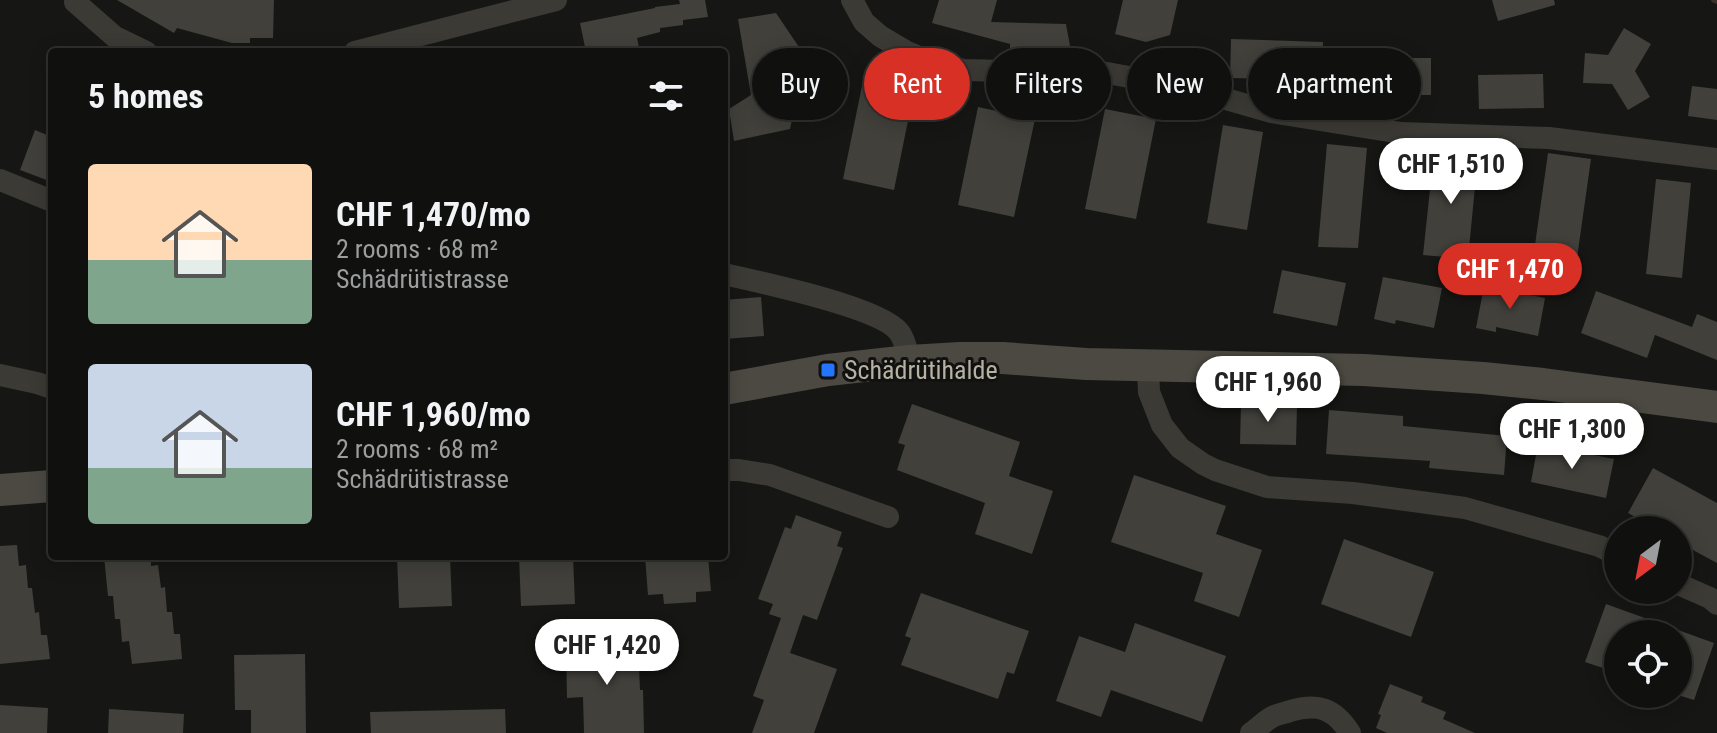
<!DOCTYPE html>
<html lang="en">
<head>
<meta charset="utf-8">
<style>
  :root { --surface:#10100f; --page:#191918; --text:#f1f3f6; --muted:#9c9d9e; --line:#30302f; --accent:#d93025 }
  body { margin:0; font-family:"Roboto Condensed",sans-serif; background:var(--page); color:var(--text); height:100vh; display:flex; flex-direction:column; font-size:30px; white-space:nowrap }
  * { box-sizing:border-box; margin:0 }
  p { font-size:26px; color:var(--muted) }
  .icon { flex:none; width:44px; height:44px; fill:none; stroke:currentColor; stroke-width:2; stroke-linecap:round; stroke-linejoin:round }
  .map { position:relative; flex:1; overflow:hidden }
  .side { position:absolute; left:48px; top:48px; width:680px; height:512px; display:flex; flex-direction:column; background:var(--surface); border-radius:8px; box-shadow:0 4px 20px #0003,0 0 0 2px var(--line) }
  .side>* { flex:none }
  .top-card { position:absolute; left:752px; top:48px; width:760px; height:72px; display:flex; gap:16px }
  .needle { width:52px; rotate:212deg }
  .fabs { position:absolute; left:1604px; top:516px; display:grid; gap:16px }
  .fabs a { display:grid; place-items:center; width:88px; height:88px; border-radius:50%; background:var(--surface); box-shadow:0 4px 20px #0003,0 0 0 2px var(--line); font-size:40px }
  .price { position:absolute; translate:-50% -68px; padding:0 18px; border-radius:28px; background:#fff; color:#222; font-size:26px; line-height:52px; filter:drop-shadow(0 2px 4px #0008) }
  .price::after { content:''; position:absolute; left:50%; top:48px; width:24px; height:18px; margin-left:-12px; background:inherit; clip-path:polygon(0 0,100% 0,50% 100%) }
  .price.active { background:var(--accent); color:#fff }
  ul { padding:0; list-style:none }
  li { display:flex; align-items:center; gap:24px; height:200px; padding:0 40px }
  li span { display:grid; place-items:center; flex:none; width:224px; height:160px; border-radius:8px; color:#555 }
  li>.icon { margin-inline-start:auto }
  span .icon { width:96px; height:96px; fill:#fffc; stroke-width:1 }
  li b { font-size:34px }
  h2 { display:flex; justify-content:space-between; align-items:center; height:96px; padding:0 40px; font-size:34px }
  .chip { padding:0 28px; border-radius:36px; background:var(--surface); box-shadow:0 4px 20px #0003,0 0 0 2px var(--line); font-size:28px; line-height:72px }
  .chip.active { background:var(--accent); color:#fff }
  .map>svg:first-child { display:block }
  .lines { fill:none; stroke-linecap:round; stroke-linejoin:round }
  .stream { stroke:#3a3029; stroke-width:6 }
  .building { fill:#41403b }
  .street { stroke:#3b3a34; stroke-width:22 }
  .secondary { stroke:#4b4942; stroke-width:32 }
  .poi-dot { fill:#2375fe; stroke:#11110f; stroke-width:3 }
  .labels { text-anchor:middle; stroke-width:6; stroke-linejoin:round; paint-order:stroke }
  .poi-label { font-size:26px; fill:#b7b1a4; stroke:#11110f; text-anchor:start }
</style>
</head>
<body>
<div class="map">
<svg width="1717" height="733" viewBox="0 0 1717 733">
  <rect width="100%" height="100%" fill="#161614"/>
  <g class="lines">
    <!-- stream -->
    <path class="stream" d="M1714,0l3,1"/>
  </g>
  <!-- building -->
  <path class="building" d="M117,0h157l-1,38h-23v5h-18l-55,-15 -3,5z
    M679,0h26l3,17 -25,3v5l-23,3v4l-23,6 3,14h-54l-6,-29 75,-15v-1l25,-3z
    M939,0h58l-6,22 75,2 4,22 -60,2v-4l-78,-21z
    M1123,0h55l-8,35 -24,7 -31,-8z
    M1492,0h62l1,5 -57,16z
    M776,13l29,43 -15,73 -56,12 -5,-32 22,-14 -13,-76z
    M1624,28l27,16 -16,27 15,26 -22,13 -16,-26 -29,-1 2,-30 23,2z
    M1231,39l92,3 -1,38 -92,-2z
    M1366,58h65v37h-65z
    M1543,74l1,34 -65,1 -1,-34z
    M863,81l51,10 -20,99 -51,-11z
    M1692,86l25,3v31l-29,-4z
    M978,107l57,12 -21,98 -56,-12z
    M1105,109l51,10 -20,100 -51,-10z
    M1223,125l40,7 -16,98 -40,-7z
    M35,130l17,7v45l-32,-12z
    M1327,144l40,4 -9,100 -40,-1z
    M1434,152l44,4 -10,103 -45,-4z
    M1548,153l43,6 -15,106 -43,-6z
    M1656,179l35,4 -9,95 -36,-4z
    M1282,270l64,13 -9,43 -64,-13z
    M1383,277l59,11 -8,40 -38,-8 -1,4 -21,-5z
    M1484,286l61,12 -7,38 -42,-9v5l-20,-4z
    M1596,291l96,36 5,-13 20,8v38l-62,-25 -8,23 -66,-25z
    M761,297l3,39 -40,3v-39z
    M912,404l108,38 -11,34 44,15 -21,63 -57,-20 10,-31 -88,-33 8,-25 -7,-2z
    M1241,404l56,1 -1,40 -56,-1z
    M1329,410l74,6v10l104,10 -3,39 -75,-7 1,-7 -104,-7z
    M1538,444l76,15 -8,39 -75,-16z
    M1653,468l64,35v60l-39,-21v-12h-20l-30,-17z
    M1134,475l92,31 -10,28 46,16 -23,67 -45,-16 9,-28 -92,-31z
    M796,515l46,17 -5,14 6,2 -26,72 -14,-5 -13,38 47,16 -23,64h-62l12,-33 -11,-4 28,-78 -12,-4 4,-10 -15,-5 27,-72 6,2z
    M1344,539l90,33 -23,65 -90,-33z
    M17,545l2,21 7,-1 2,23h4l3,25 4,-1 2,23h6l3,24 -50,5v-118z
    M104,556h47v10l7,-1 3,23 4,-1 2,25h5l2,22h6l2,25 -50,5 -3,-23 -7,1 -2,-23h-5l-2,-23h-5z
    M397,556h53l2,50 -53,2z
    M519,556h54l2,48 -54,2z
    M645,556h63l3,35 -15,1v10l-32,2 -1,-10 -15,1z
    M921,593l108,38 -15,43 -7,-2 -9,27 -97,-34 10,-27 -6,-2z
    M1606,604l108,39 -20,57 -16,-5v-61h-60v39l-33,-11z
    M1135,623l91,33 -24,66 -91,-32 -10,27 -45,-16 23,-65 46,16z
    M638,643l2,47h3l1,43h-60l-1,-36 -16,1 -1,-53z
    M305,654l1,79h-55v-23h-16l-1,-55z
    M1390,684l33,13 -2,5 25,10 -3,7 32,14h-88l-11,-5 5,-13 -3,-1z
    M0,705l48,3 -1,25h-47z
    M109,709l75,5 -1,19h-75z
    M505,709l1,24h-135l-1,-21z"/>
  <g class="lines">
    <!-- street -->
    <path class="street" d="M852,0l12,22 16,14 27,16 26,11 31,7 143,3 77,14 87,25 130,21 148,5 168,21
      M75,2l40,35 31,15
      M355,52l201,-52
      M0,180l52,21
      M724,274c35,8 156,33 175,58 6,8 8,19 10,29
      M1148,365l1,27 13,33 18,23 23,16 12,6 52,17 86,6 112,15 134,38 19,9
      M0,375l37,8 15,5
      M724,470h15l31,5 118,42
      M1678,584l32,14 7,6
      M1251,733c7,-5 14,-12 21,-16 5,-3 13,-4 18,-6 28,-8 44,-3 60,22"/>
    <!-- secondary -->
    <path class="secondary" d="M724,389l104,-19 81,-9 51,-3h43l83,6 278,6 119,8 60,6 174,23
      M0,490l52,-4"/>
  </g>
  <!-- markers -->
  <rect class="poi-dot" x="820" y="362" width="16" height="16" rx="4"/>
  <g class="labels">
    <!-- poi labels -->
    <g class="poi-label">
      <text x="844" y="379">Schädrütihalde</text>
    </g>
  </g>
</svg>
<div class="fabs">
<a><svg class="needle" viewBox="-14 -14 28 28"><path d="M0-13l5 13h-10z" fill="#e53935"/><path d="M0 13l5-13h-10z" fill="#9c9d9e"/></svg></a>
<a><svg class="icon" aria-label="locate" viewBox="0 0 24 24"><circle cx="12" cy="12" r="6"/><path d="M12 2v4M12 18v4M2 12h4M18 12h4"/></svg></a>
</div>
<b class="price" style="left:1451px;top:206px">CHF 1,510</b>
<b class="price active" style="left:1510px;top:311px">CHF 1,470</b>
<b class="price" style="left:1268px;top:424px">CHF 1,960</b>
<b class="price" style="left:1572px;top:471px">CHF 1,300</b>
<b class="price" style="left:607px;top:687px">CHF 1,420</b>
<div class="top-card">
<a class="chip">Buy</a>
<a class="chip active">Rent</a>
<a class="chip">Filters</a>
<a class="chip">New</a>
<a class="chip">Apartment</a>
</div>
<section class="side">
<h2>5 homes<svg class="icon" aria-label="filters" viewBox="0 0 24 24"><path d="M4 7h16M4 17h16"/><circle cx="9" cy="7" r="2"/><circle cx="15" cy="17" r="2"/></svg></h2>
<ul>
<li><span style="background:linear-gradient(#ffd9b3 60%,#7fa58c 0)"><svg class="icon" aria-label="home" viewBox="0 0 24 24"><path d="M3 11l9-7 9 7M6 9v11h12V9"/></svg></span><div><b>CHF 1,470/mo</b><p>2 rooms · 68 m²</p><p>Schädrütistrasse</p></div></li>
<li><span style="background:linear-gradient(#c9d6e8 65%,#7fa58c 0)"><svg class="icon" aria-label="home" viewBox="0 0 24 24"><path d="M3 11l9-7 9 7M6 9v11h12V9"/></svg></span><div><b>CHF 1,960/mo</b><p>2 rooms · 68 m²</p><p>Schädrütistrasse</p></div></li>
</ul>
</section>
</div>
</body>
</html>
